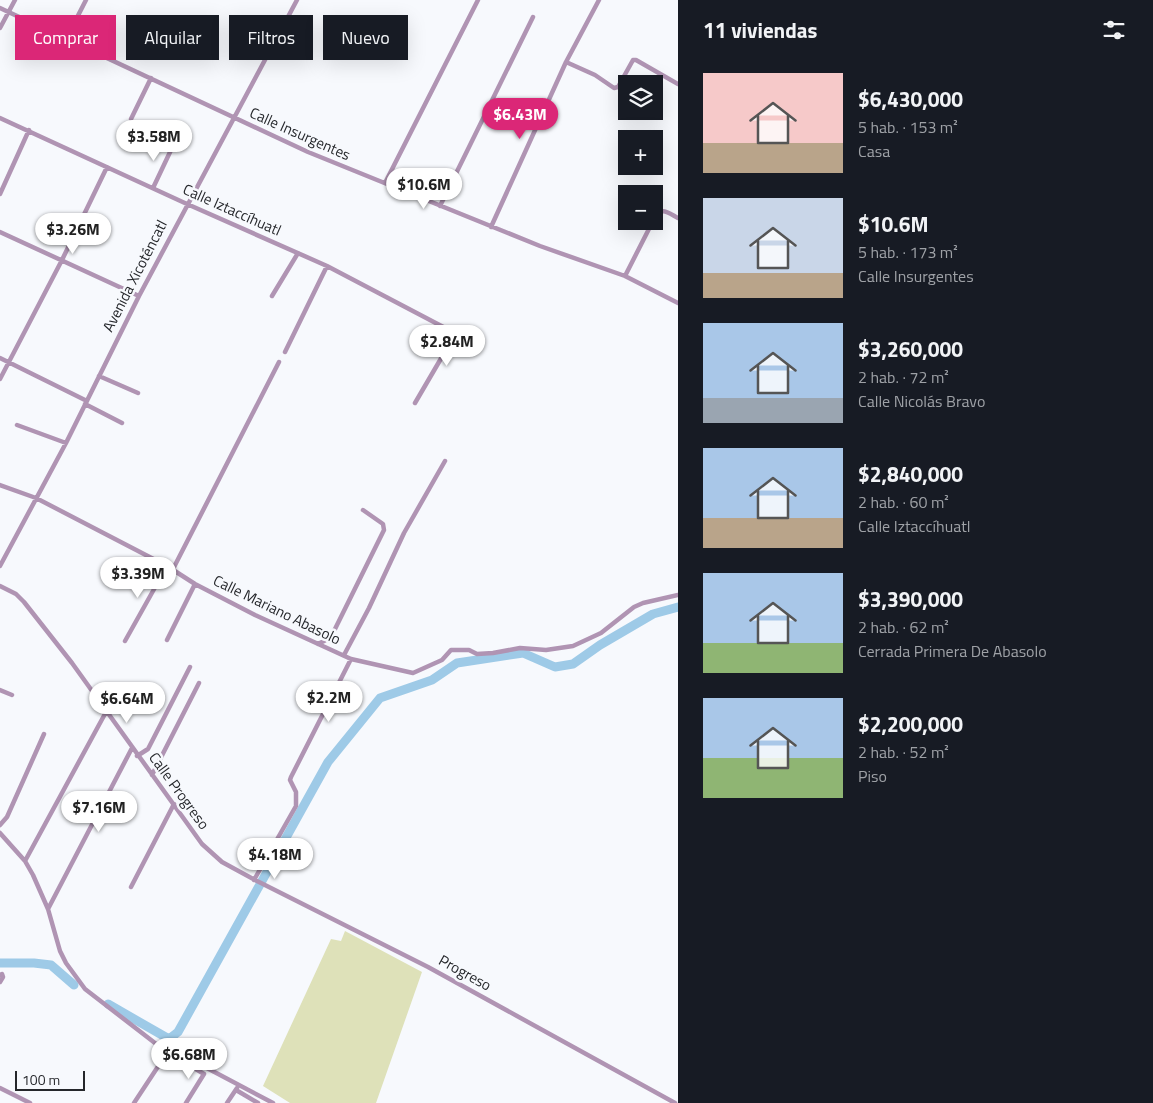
<!DOCTYPE html>
<html lang="es">
<head>
<meta charset="utf-8">
<style>
  :root { --surface:#171b24; --page:#242831; --text:#f1f3f6; --muted:#9ea1a6; --accent:#db2777 }
  body { margin:0; font-family:"Titillium Web",sans-serif; background:var(--page); color:var(--text); height:100vh; display:flex; flex-direction:column; font-size:19px; white-space:nowrap }
  * { box-sizing:border-box; margin:0 }
  p { font-size:16px; color:var(--muted) }
  .icon { flex:none; width:28px; height:28px; fill:none; stroke:currentColor; stroke-width:2; stroke-linecap:round; stroke-linejoin:round }
  .map { position:relative; flex:1; overflow:hidden }
  .side { display:flex; flex-direction:column; background:var(--surface); width:475px }
  .side>* { flex:none }
  .banner { position:absolute; left:15px; top:15px; width:475px; height:45px; display:flex; gap:10px }
  .buttons { position:absolute; left:618px; top:75px; display:grid; gap:10px }
  .buttons a { display:grid; place-items:center; width:45px; height:45px; border-radius:0px; background:var(--surface); box-shadow:0 5px 20px #0002; font-size:25px }
  .scale { position:absolute; left:15px; bottom:12px; width:70px; box-sizing:border-box; padding-left:5px; border:2px solid #25272b; border-top:0; font-size:14px; line-height:18px; white-space:nowrap; color:#25272b; -webkit-text-stroke:4px #f7f9fd; paint-order:stroke }
  .price { position:absolute; translate:-50% -42px; padding:0 11px; border-radius:18px; background:#fff; color:#222; font-size:16px; line-height:32px; filter:drop-shadow(0 1px 2px #0008) }
  .price::after { content:''; position:absolute; left:50%; top:30px; width:15px; height:11px; margin-left:-8px; background:inherit; clip-path:polygon(0 0,100% 0,50% 100%) }
  .price.on { background:var(--accent); color:#fff }
  ul { padding:0; list-style:none }
  li { display:flex; align-items:center; gap:15px; height:125px; padding:0 25px }
  li span { display:grid; place-items:center; flex:none; width:140px; height:100px; border-radius:0px; color:#555 }
  li>.icon { margin-inline-start:auto }
  span .icon { width:60px; height:60px; fill:#fffc; stroke-width:1 }
  li b { font-size:21px }
  h2 { display:flex; justify-content:space-between; align-items:center; height:60px; padding:0 25px; font-size:21px }
  .tag { padding:0 18px; border-radius:0px; background:var(--surface); box-shadow:0 5px 20px #0002; font-size:18px; line-height:45px }
  .tag.on { background:var(--accent); color:#fff }
  main { display:flex; flex:1; min-height:0 }
  .map>svg:first-child { display:block }
  .green { fill:#dee1b9 }
  .lines { fill:none; stroke-linecap:round; stroke-linejoin:round }
  .river { stroke:#9ecae7; stroke-width:9 }
  .street { stroke:#b094b3; stroke-width:4.5 }
  .labels { text-anchor:middle; stroke-width:5; stroke-linejoin:round; paint-order:stroke }
  .street-label { font-size:15px; fill:#25272b; stroke:#f7f9fd }
</style>
</head>
<body>
<main>
<div class="map">
<svg width="678" height="1103" viewBox="0 0 678 1103">
  <rect width="100%" height="100%" fill="#f7f9fd"/>
  <!-- green -->
  <path class="green" d="M345,931l77,41 -46,131h-86l-27,-17 68,-147 10,2z"/>
  <g class="lines">
    <!-- river -->
    <path class="river" d="M0,963h34l17,2 23,20
      M108,1004l61,35 9,-7 150,-270 52,-64 52,-18 25,-17 66,-10 32,14 18,-3 27,-19 53,-31 25,-7"/>
    <!-- street -->
    <path class="street" d="M0,8l308,144 232,94 85,30 53,27
      M0,28l15,-28
      M66,39l20,-39
      M566,62l29,13 19,13 4,-1 15,-27h3l42,24
      M0,118l187,86 140,62 124,65 2,3v4l-38,65
      M131,119l20,-41
      M385,183l93,-183
      M153,188l18,-38
      M0,194l29,-64
      M440,206l93,-189
      M654,219c7,-13 13,-7 24,-1
      M491,227l75,-165 33,-62
      M0,232l139,64
      M625,276l28,-55
      M272,296l26,-43
      M285,352l42,-86
      M0,358l87,43
      M99,376l39,17
      M0,379l62,-119 45,-93
      M85,404l37,19
      M17,425l49,18
      M0,485l36,13 131,68 28,18 60,31 96,44 62,14 29,-13 9,-10h18l8,4 16,-1 27,-5 26,2 27,-4 28,-13 33,-26 9,-4 35,-8
      M0,566l66,-123 73,-147 158,-296
      M173,569l106,-207
      M0,586l16,8 8,8 48,61 130,181 20,18 35,19 171,86 247,136
      M167,640l28,-56
      M125,641l42,-75
      M318,644l10,-5 7,-10 49,-99 -1,-6 -20,-14
      M344,655l25,-47 35,-75 41,-72
      M0,690l12,5
      M137,756l11,-7 42,-82
      M152,775l47,-92
      M0,825l7,-8 37,-83
      M0,833l25,28 8,14 15,34 12,42 6,12 19,26 79,61 15,9 26,8 68,36
      M25,861l81,-149
      M254,880l42,-74v-14l-6,-12 1,-3 60,-118
      M131,887l43,-83
      M48,909l84,-161
      M0,975l2,-1 1,3 -3,5
      M161,1062l18,-3
      M0,1088l30,15
      M236,1090l22,13
      M134,1103l27,-41 3,-12
      M186,1103l18,-29 -18,-11
      M227,1103l10,-15"/>
  </g>
  <g class="labels">
    <!-- street labels -->
    <g class="street-label">
      <text transform="translate(300 134) rotate(24)" y="5">Calle Insurgentes</text>
      <text transform="translate(232 210) rotate(24)" y="5">Calle Iztaccíhuatl</text>
      <text transform="translate(135 276) rotate(-63)" y="5">Avenida Xicoténcatl</text>
      <text transform="translate(277 610) rotate(26)" y="5">Calle Mariano Abasolo</text>
      <text transform="translate(179 791) rotate(54)" y="5">Calle Progreso</text>
      <text transform="translate(465 973) rotate(29)" y="5">Progreso</text>
    </g>
  </g>
</svg>
<div class="buttons">
<a><svg class="icon" aria-label="layers" viewBox="0 0 24 24"><path d="M12 4l9 5-9 5-9-5zM3 14l9 5 9-5"/></svg></a>
<a>+</a>
<a>−</a>
</div>
<div class="scale">100 m</div>
<b class="price on" style="left:520px;top:140px">$6.43M</b>
<b class="price" style="left:154px;top:162px">$3.58M</b>
<b class="price" style="left:424px;top:210px">$10.6M</b>
<b class="price" style="left:73px;top:255px">$3.26M</b>
<b class="price" style="left:447px;top:367px">$2.84M</b>
<b class="price" style="left:138px;top:599px">$3.39M</b>
<b class="price" style="left:329px;top:723px">$2.2M</b>
<b class="price" style="left:127px;top:724px">$6.64M</b>
<b class="price" style="left:99px;top:833px">$7.16M</b>
<b class="price" style="left:275px;top:880px">$4.18M</b>
<b class="price" style="left:189px;top:1080px">$6.68M</b>
<div class="banner">
<a class="tag on">Comprar</a>
<a class="tag">Alquilar</a>
<a class="tag">Filtros</a>
<a class="tag">Nuevo</a>
</div>
</div>
<section class="side">
<h2>11 viviendas<svg class="icon" aria-label="filters" viewBox="0 0 24 24"><path d="M4 7h16M4 17h16"/><circle cx="9" cy="7" r="2"/><circle cx="15" cy="17" r="2"/></svg></h2>
<ul>
<li><span style="background:linear-gradient(#f6c9c9 70%,#b9a48a 0)"><svg class="icon" aria-label="home" viewBox="0 0 24 24"><path d="M3 11l9-7 9 7M6 9v11h12V9"/></svg></span><div><b>$6,430,000</b><p>5 hab. · 153 m²</p><p>Casa</p></div></li>
<li><span style="background:linear-gradient(#c9d6e8 75%,#b9a48a 0)"><svg class="icon" aria-label="home" viewBox="0 0 24 24"><path d="M3 11l9-7 9 7M6 9v11h12V9"/></svg></span><div><b>$10.6M</b><p>5 hab. · 173 m²</p><p>Calle Insurgentes</p></div></li>
<li><span style="background:linear-gradient(#a9c7e8 75%,#9aa5b1 0)"><svg class="icon" aria-label="home" viewBox="0 0 24 24"><path d="M3 11l9-7 9 7M6 9v11h12V9"/></svg></span><div><b>$3,260,000</b><p>2 hab. · 72 m²</p><p>Calle Nicolás Bravo</p></div></li>
<li><span style="background:linear-gradient(#a9c7e8 70%,#b9a48a 0)"><svg class="icon" aria-label="home" viewBox="0 0 24 24"><path d="M3 11l9-7 9 7M6 9v11h12V9"/></svg></span><div><b>$2,840,000</b><p>2 hab. · 60 m²</p><p>Calle Iztaccíhuatl</p></div></li>
<li><span style="background:linear-gradient(#a9c7e8 70%,#8fb573 0)"><svg class="icon" aria-label="home" viewBox="0 0 24 24"><path d="M3 11l9-7 9 7M6 9v11h12V9"/></svg></span><div><b>$3,390,000</b><p>2 hab. · 62 m²</p><p>Cerrada Primera De Abasolo</p></div></li>
<li><span style="background:linear-gradient(#a9c7e8 60%,#8fb573 0)"><svg class="icon" aria-label="home" viewBox="0 0 24 24"><path d="M3 11l9-7 9 7M6 9v11h12V9"/></svg></span><div><b>$2,200,000</b><p>2 hab. · 52 m²</p><p>Piso</p></div></li>
</ul>
</section>
</main>
</body>
</html>
